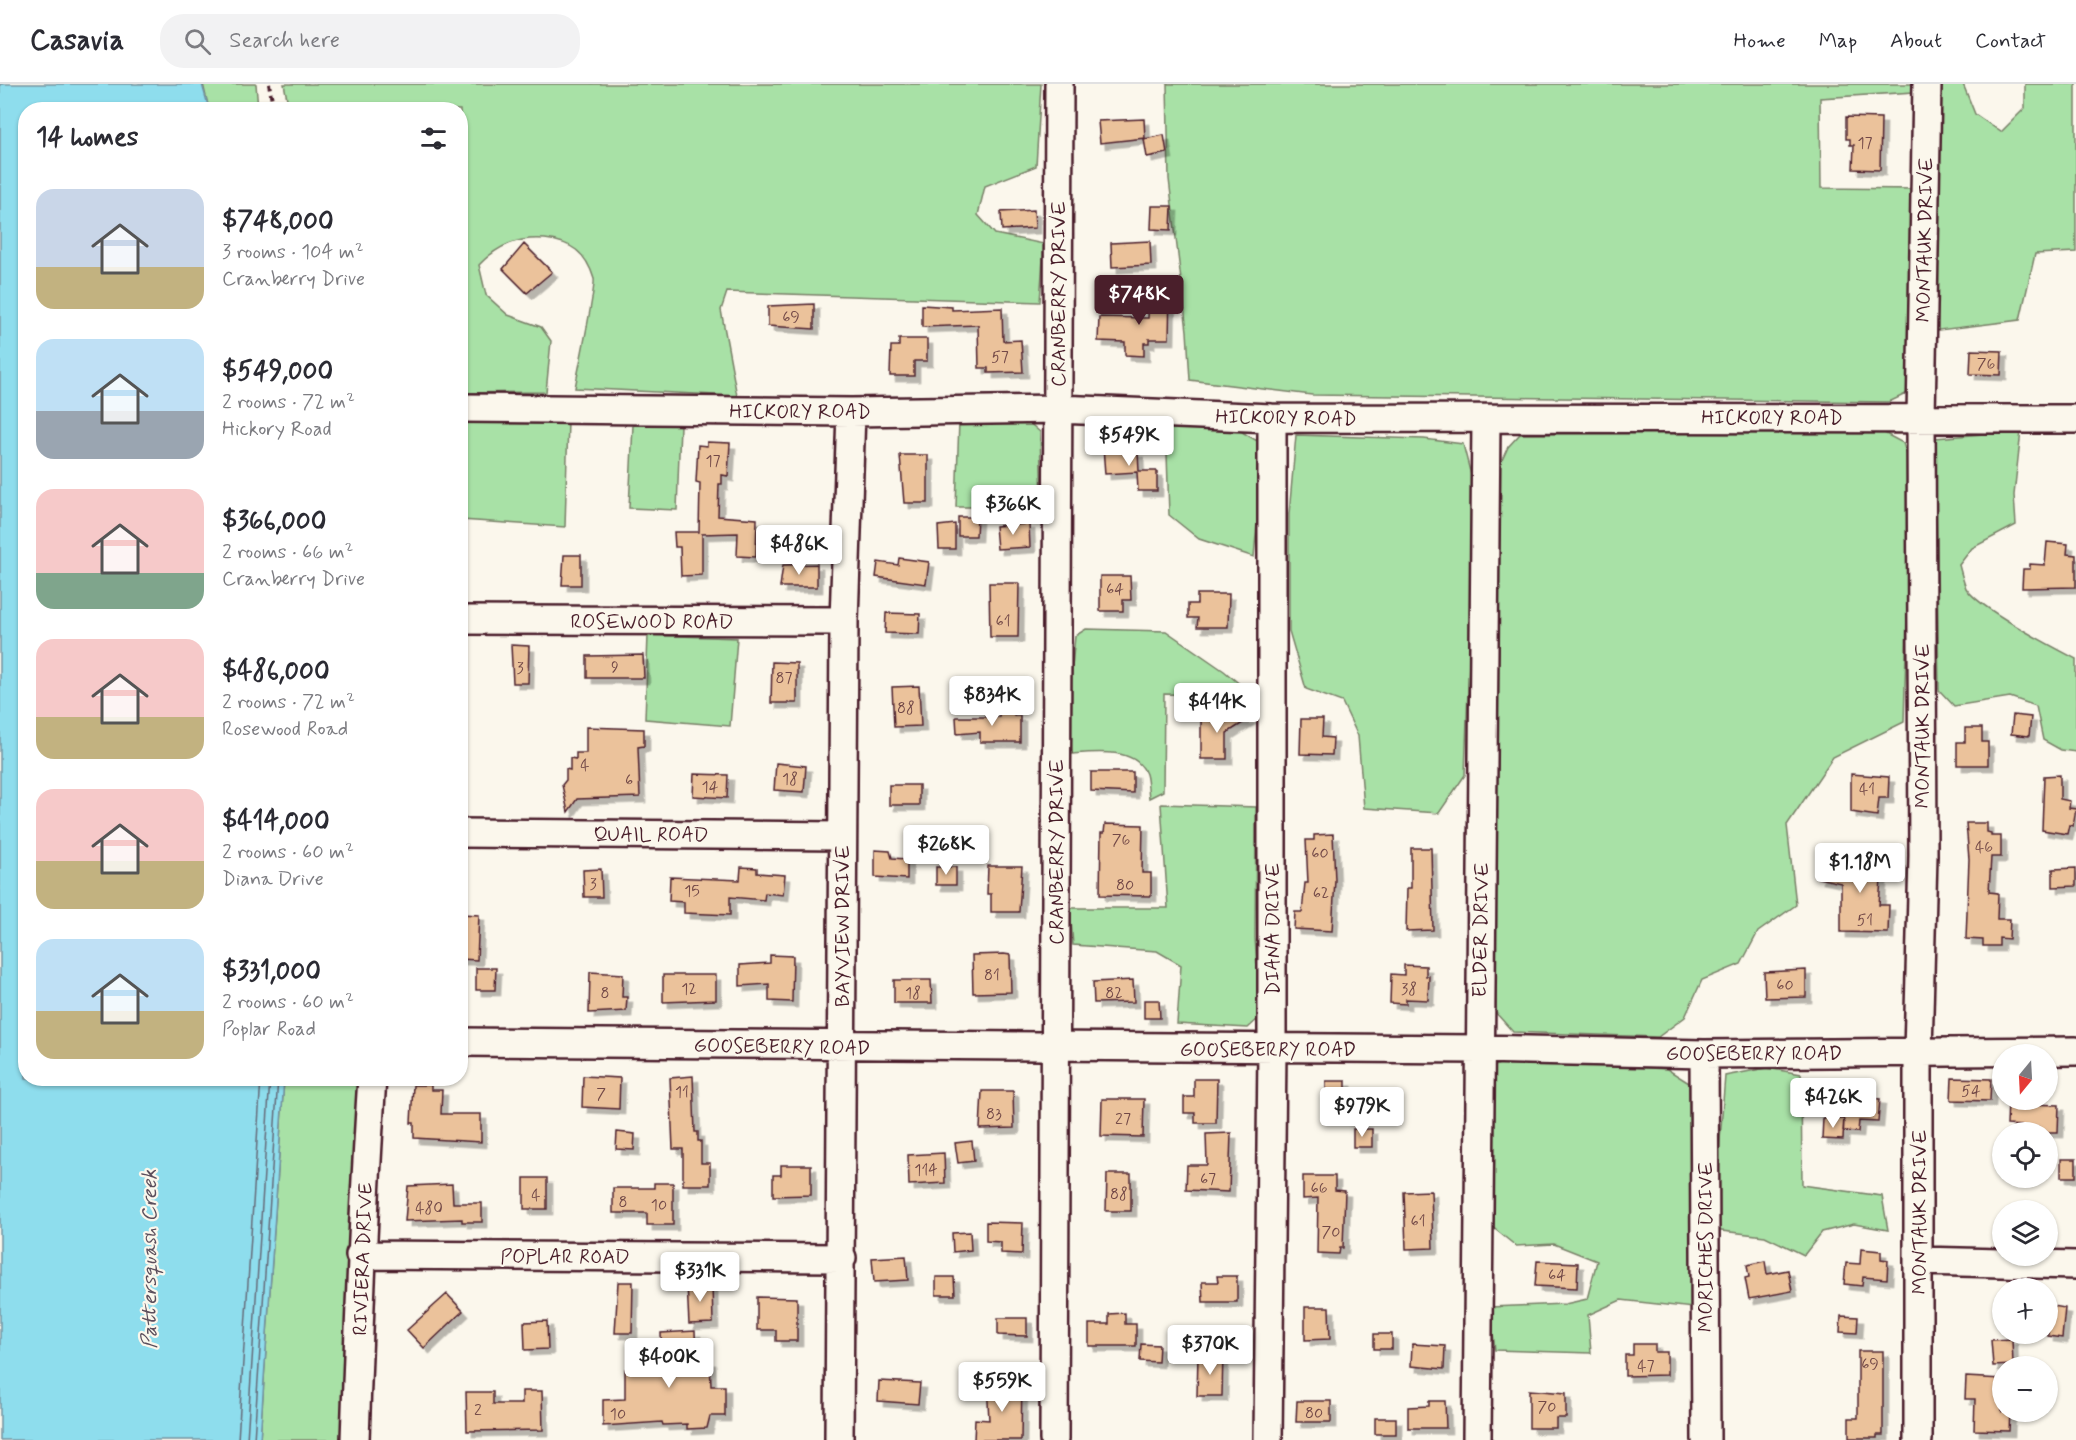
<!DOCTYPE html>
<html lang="en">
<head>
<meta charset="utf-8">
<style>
  :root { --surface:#fff; --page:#f2f2f3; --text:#2b2b33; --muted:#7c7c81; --line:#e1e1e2; --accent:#4a1f2b }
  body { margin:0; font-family:Mynerve,sans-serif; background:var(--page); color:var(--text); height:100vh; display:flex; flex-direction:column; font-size:22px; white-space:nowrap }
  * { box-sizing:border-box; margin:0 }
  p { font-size:20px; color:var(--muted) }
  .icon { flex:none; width:33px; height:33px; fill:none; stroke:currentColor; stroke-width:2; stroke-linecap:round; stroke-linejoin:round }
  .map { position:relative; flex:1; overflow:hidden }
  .panel { position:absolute; left:18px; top:18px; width:450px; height:984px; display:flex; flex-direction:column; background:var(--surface); border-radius:24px; box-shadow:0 2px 4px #0004 }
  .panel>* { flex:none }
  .needle { width:39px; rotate:198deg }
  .tools { position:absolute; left:1992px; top:960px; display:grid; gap:12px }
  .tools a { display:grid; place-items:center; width:66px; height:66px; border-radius:50%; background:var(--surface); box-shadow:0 2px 4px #0004; font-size:30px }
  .price { position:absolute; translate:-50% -51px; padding:0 14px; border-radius:6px; background:#fff; color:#222; font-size:20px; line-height:39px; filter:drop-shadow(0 2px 3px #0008) }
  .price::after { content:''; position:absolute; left:50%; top:36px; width:18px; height:14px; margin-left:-9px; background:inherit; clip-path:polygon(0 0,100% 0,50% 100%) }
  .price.current { background:var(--accent); color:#fff }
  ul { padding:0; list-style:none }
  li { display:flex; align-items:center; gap:18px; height:150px; padding:0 18px }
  li span { display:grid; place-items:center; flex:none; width:168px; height:120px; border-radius:18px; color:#555 }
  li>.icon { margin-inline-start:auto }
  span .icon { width:72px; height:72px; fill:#fffc; stroke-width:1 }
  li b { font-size:26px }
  h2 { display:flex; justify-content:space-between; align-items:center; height:72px; padding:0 18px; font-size:26px }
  header { display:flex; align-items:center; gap:36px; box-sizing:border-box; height:84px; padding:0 30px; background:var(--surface); border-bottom:2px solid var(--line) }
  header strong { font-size:28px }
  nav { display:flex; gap:33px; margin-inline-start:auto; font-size:21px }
  .search { width:420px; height:54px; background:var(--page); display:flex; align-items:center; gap:15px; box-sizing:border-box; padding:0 21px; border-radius:24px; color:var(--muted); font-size:22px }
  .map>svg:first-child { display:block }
  .green { fill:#a8e1a6; stroke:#798068; stroke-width:1.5 }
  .water { fill:#8edded; stroke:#73919f; stroke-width:1.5 }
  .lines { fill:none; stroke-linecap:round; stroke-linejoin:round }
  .shore { stroke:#656b79; stroke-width:1.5 }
  .building { fill:#ebc29b; stroke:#4a1f2b; stroke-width:1.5; filter:url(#shadow) }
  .minor-casing { stroke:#4a1f2b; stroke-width:32 }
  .path { stroke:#4a1f2b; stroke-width:4; stroke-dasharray:4.5 4.5; stroke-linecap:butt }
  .minor { stroke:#fbf7ec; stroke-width:27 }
  .labels { text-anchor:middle; stroke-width:4.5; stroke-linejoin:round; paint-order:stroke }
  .number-label { font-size:16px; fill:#724847 }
  .street-label { font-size:20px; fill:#4a1f2b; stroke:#fbf7ec }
  .water-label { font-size:21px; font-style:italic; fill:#5b4e5c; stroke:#fbf7ec }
</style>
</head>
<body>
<header>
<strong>Casavia</strong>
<div class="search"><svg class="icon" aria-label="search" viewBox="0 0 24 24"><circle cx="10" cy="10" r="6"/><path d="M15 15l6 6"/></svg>Search here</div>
<nav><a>Home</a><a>Map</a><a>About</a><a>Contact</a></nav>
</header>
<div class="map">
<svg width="2076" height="1356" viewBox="0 0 2076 1356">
  <defs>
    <filter id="shadow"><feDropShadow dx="5.5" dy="5.5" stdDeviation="0" flood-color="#0004"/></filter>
  </defs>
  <rect width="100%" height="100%" fill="#fbf7ec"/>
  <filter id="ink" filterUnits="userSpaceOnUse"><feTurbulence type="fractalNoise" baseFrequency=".0167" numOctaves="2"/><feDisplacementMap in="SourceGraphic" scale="12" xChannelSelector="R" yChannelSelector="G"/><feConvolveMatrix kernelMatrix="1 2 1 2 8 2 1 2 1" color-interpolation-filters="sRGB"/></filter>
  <g filter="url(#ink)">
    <!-- green -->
    <path class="green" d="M203,0h53l2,25h-49z
      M284,0h757l-5,82 -51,20 -7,29 17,19 49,10 -4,58 -313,-10 -6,18 16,86 -162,-8c3,-17 21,-100 19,-109 -8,-27 -23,-37 -49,-40 -27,-2 -47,6 -66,26l7,30 22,20 33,12 10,14 -5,51 -85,1 -1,-283 -171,-1z
      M1167,0h747v8l-94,6 1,90 96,1 -7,203 -21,10 -577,-7 -122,-15 -3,-49 -18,-152z
      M1938,0h25l12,30 26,18 24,-24v-24h51v168l-41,2 -15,66 -89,11z
      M460,335l108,2 -3,106 -104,-7z
      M959,337h68l13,11 2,75h-86z
      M1166,339l71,6 22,13 4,11 -9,104 -55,-18 -30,-24z
      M633,341h47l-3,85 -48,-2z
      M2021,347l-7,64 2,30 -44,23 -13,17c2,7 4,16 7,23 12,20 87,59 110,71v93l-15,-2 -18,-10 -7,-34 -26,-9 -56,9 -15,-16 -4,-252z
      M1882,348l21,11 8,25 -7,254 -71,35 -46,68 9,80 -38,27 -17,32 -39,16 -17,37 -27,20 -145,-5 -17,-19 -3,-167 5,-377 10,-22 12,-13z
      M1296,351l128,4 39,5 12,47 -10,284 -26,38 -75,-5 -6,-72 -16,-34 -36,-13 -17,-58v-117z
      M1086,545l80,2 58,40 30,25 -90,-2 -1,97 -14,7c-1,-8 -1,-17 -3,-24 -10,-27 -52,-22 -74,-20l-5,-34 8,-84z
      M648,551l89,3 -7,88 -85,-7z
      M1161,720l95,3 -1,131 5,79 -12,11 -71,-4 4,-59 -24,-14 -84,-6 -3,-37h98z
      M1506,976l161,9 22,14 4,225 -72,-8 -33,15 3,38 -96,-3 -5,-43 75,-3 22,-5 10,-38 -43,-17 -38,2 -25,-20 2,-65 -5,-91z
      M1766,984l35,6 1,111 80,11 6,34 -34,-6 -32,8 -18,23 -39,-19 -52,-6 12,-154z
      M284,995h75l-14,361h-85z"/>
    <!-- water -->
    <path class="water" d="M0,0h202l7,25 -183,1v968l258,1 -24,361h-260z"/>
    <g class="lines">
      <!-- shore -->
      <path class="shore" d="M238,1356l23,-362
        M247,1356l23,-362
        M254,1356l24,-362"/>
    </g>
    <!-- building -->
    <path class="building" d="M1846,33l35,1 -1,52 -27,-1 1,-24h-4v-6h-4z
      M1144,35l1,19 -45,5 -2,-22z
      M1164,51l3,18 -20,4 -3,-18z
      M1152,122h20l-1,24 -20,-1z
      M1034,126l1,18 -33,2 -1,-18z
      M1150,157l1,24 -39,2 -1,-24z
      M524,160l28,28 -25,21 -24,-24z
      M1149,207l21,1 -1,47h-20v4h-5v13l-19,-1v-13l-27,-1 1,-24 49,1z
      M814,220v25l-46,-3v-20z
      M922,221l30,2v3l50,-2 1,33 18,-1 2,32 -35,1v-5h-9l-1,-43 -56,2z
      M899,255h28v22h-13v15h-24l1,-30h8z
      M1971,266l31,1 -1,24 -31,-1z
      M707,358l23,1 -2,33 -6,-1v9h-3l-1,32 39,3 -1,38 -19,-1 1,-23 -36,1v41l-21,1 -1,-29h-5l-1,-15h25l1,-49 -4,-1 2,-37 9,1z
      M1131,362l1,6h6l1,19h18v20h-19l-1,-19 -32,2 -2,-27z
      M900,371h28v48h-24z
      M958,433h19l-1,19h-18z
      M955,440v25h-16l-1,-23z
      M1029,440l1,23 -33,2 -2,-23z
      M2047,458l21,2 -1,10 9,1v32l-54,1 1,-19h7v-5l15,1z
      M564,471h17v30h-19z
      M899,474l30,4 -3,22 -50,-7 2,-15 20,3z
      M817,480v23h-37l3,-22z
      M1100,492h30l1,24h-8v11h-23z
      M989,499h30l-1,54h-28z
      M1197,510h32l-1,33h-31l1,-9h-10v-14h9z
      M886,529l34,1 -1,20 -34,-1z
      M511,561l18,1 -1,37h-15z
      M643,571l1,23h-57v-22z
      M772,578l25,1v40h-26z
      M919,602l2,40 -27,1 -2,-40z
      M1208,625h21v10h20l-22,14v26h-26v-40h7z
      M999,626h14l1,6h6v26h-40v-10l-23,2 -1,-17h43z
      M2013,631l18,2 -2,19 -18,-2z
      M1301,635h22l-1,18 11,1 -1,17 -32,-1z
      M586,643l58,2v17l-6,1 2,50 -63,2 -9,13 -6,-27 4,-5v-11l4,1v-12l6,1v-6h10z
      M1965,644h17v14h6v23h-31v-23h8z
      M776,679l30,3 -2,26 -30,-2z
      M1091,688h42v21l-42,-2z
      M694,690l34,1 -1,23 -34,-2z
      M1851,690l38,3 -1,21h-9l-2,18 -26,-4z
      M2060,691v24l10,2 -1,7 7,1 -3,17 -4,-1 -2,9 -25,-4 2,-54z
      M889,701h30v20h-30z
      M1966,739h21v9l4,1v3h10v21h-10l-2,35 9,1 -1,26h13l-1,20 -10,-1v8h-16v-6l-17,-1 3,-80z
      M1105,740l38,1 -1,48h9v23l-51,-1 1,-62h3z
      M1333,750l2,46 -3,51 -38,-2 1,-17h7l3,-29h3l-2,-43h8v-5z
      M1411,764h20l2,82 -27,1 1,-43h4z
      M875,766l15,1 2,7 15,1v20l-32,-2z
      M1860,768l23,2 -4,51h10l-1,28 -47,-1v-49l-23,-5 4,-16 24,5v-5l13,1z
      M988,782h34l-3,46h-28v-18h-4z
      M741,783l16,1v5l28,2 -2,20 -18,-2 -1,7 -34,-3v18l-46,-2v-11l-15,-1 1,-24 70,3z
      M936,783h20v18h-20z
      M2076,784v18l-23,1v-18z
      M601,785l1,28h-18l-1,-27z
      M460,830l19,1 -2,45 -17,-1z
      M1004,870l6,1 1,37 -38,1 -1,-38z
      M770,871l23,1 -1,46 -23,-1v-17l-29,2v-21l30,-2z
      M1404,881l22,1v10h3l-1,24 -22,-1v5l-16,-1 1,-29 13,1z
      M476,884h20l-1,22h-19z
      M1806,886v27l-41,1 -1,-26z
      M590,888l33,2 -1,23h5l-1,14 -37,2z
      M663,891h53v25l-53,2z
      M894,896h37l1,23h-38z
      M1133,896l1,22 -40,1 -1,-21z
      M1144,916h15l1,18h-16z
      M583,992l37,2 -1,31 -37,-2z
      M693,992l2,56h3v9h3v22h9v22h-27v-36h-10l-3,-71z
      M1952,994l39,1 -1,22 -39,-1z
      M1194,995h23l-1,44h-21v-10h-11v-16h10z
      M1326,997h20v34h-20z
      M413,1001h18v5h11l-1,24h40v28l-67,-4v-15h-3z
      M982,1007h31l1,37 -34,1z
      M1846,1007l20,1v6l14,1 -2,23 -19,-1 -1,11 -15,-1z
      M1102,1015h42l-1,38 -42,-1z
      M2008,1016h19v4l32,1 -1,27h-21l1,-5 -31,-2z
      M1823,1034l21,1 -1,21 -21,-1z
      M1353,1045h19v18h-19z
      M617,1048l18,2 -1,16 -18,-1z
      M1231,1049l-2,59 -43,-2 1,-25h20l-1,-31z
      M972,1057l2,20 -16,2 -3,-20z
      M944,1069l1,30 -36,2 -1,-30z
      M2061,1075h15v18h-15z
      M781,1081h30v30l-38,1v-21h8z
      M1107,1090h24v37h-25z
      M1303,1092h32v14l10,1 -2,57h-3l-1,6 -22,-1 1,-55 -15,1z
      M524,1094h23v31h-23z
      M654,1099h19v42h-26v-12h-34v-25h41z
      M452,1100l1,19h29v19h-20v-3l-57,2 3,-35z
      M1431,1107l2,57 -27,1 -2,-57z
      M986,1138l37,1 -1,31 -21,-1v-11l-15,-1z
      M970,1148l1,18 -18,2 -1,-19z
      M1861,1165l20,2v8l7,1 -1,19 -24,-2 -1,9 -18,-2 2,-21 14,1z
      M906,1172l2,24 -34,2 -2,-24z
      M1537,1177l41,2 -1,25 -42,-2z
      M1765,1177l2,13 21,-4 4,21 -43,8 -4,-21 4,-1 -2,-12z
      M1217,1192h20v26h-34l-1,-20h16z
      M936,1193h18l1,18h-19z
      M618,1198h15l-1,51h-17z
      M712,1199l1,40 -24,1 -2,-40z
      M447,1210l16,17 -39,37 -17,-18z
      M757,1213l40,1v43h-21v-11h-19z
      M2048,1221l17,3 -3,30 -14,-2z
      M1305,1223h24l1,32 -25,1z
      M1125,1229v11h11v22h-47v-22h20v-10z
      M1841,1232l17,1 -1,16 -17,-1z
      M998,1234h29v18l-29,-1z
      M547,1237l1,28 -23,1 -1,-28z
      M695,1247l1,29h14l1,26h14v30h-15l-3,12 -20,1v-5l-24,1 -1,-3 -59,4v-26l22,-1v-30h3v-4l34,-1 -1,-31z
      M1374,1250h18v15h-18z
      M2012,1255l1,26 -20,1 -2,-26z
      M1141,1260l18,1 -1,17 -18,-1z
      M1412,1260l33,2 -1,23 -33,-3z
      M1633,1260h22v8h12v23l-42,1v-21h8z
      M1858,1267h25v84h-6v3h-28v-20h9z
      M1198,1271h25l-1,41h-25z
      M1966,1293l36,2v33h8l-1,19 -35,-1 1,-31h-10z
      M879,1297l41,2 -2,21 -40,-3z
      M1022,1297l-1,59h-47l1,-21 14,1 -2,-37z
      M1529,1306l37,3v25h-10v10h-27z
      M522,1307h20l1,39 -76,1 -1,-39h27v12h29z
      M1297,1317h34v21h-35z
      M1429,1317h16l1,27h-38v-21l21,-1z
      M1375,1334h21v16h-21z"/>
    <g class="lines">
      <defs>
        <path id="minor" d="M460,324l391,4 207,-3 214,9 804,1
          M460,536l384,1
          M460,749l382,3
          M460,958l1019,7 225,5 372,-3
          M1704,970l2,386
          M360,1171l482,3
          M1920,1177l156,4
          M355,1356c4,-121 9,-241 17,-362
          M839,1356l5,-819 7,-209
          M1054,1356l5,-1356
          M1268,1356l4,-391v-631
          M1477,1356l9,-1021
          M1918,1356v-387l5,-198 -2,-438 6,-333"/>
      </defs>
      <!-- minor casing -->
      <use href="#minor" class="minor-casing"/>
      <!-- path -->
      <path class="path" d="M269,0l5,26"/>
      <!-- minor -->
      <use href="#minor" class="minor"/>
    </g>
  </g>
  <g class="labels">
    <!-- number labels -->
    <g class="number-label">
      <text x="1865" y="64">17</text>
      <text x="791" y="238">69</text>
      <text x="1000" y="278">57</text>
      <text x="1986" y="285">76</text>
      <text x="713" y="382">17</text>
      <text x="1115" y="510">64</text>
      <text x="1003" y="542">61</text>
      <text x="615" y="588">9</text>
      <text x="520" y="589">3</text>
      <text x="784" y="599">87</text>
      <text x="906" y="629">88</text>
      <text x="585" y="686">4</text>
      <text x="790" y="700">18</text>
      <text x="629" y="701">6</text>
      <text x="710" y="708">14</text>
      <text x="1867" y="710">41</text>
      <text x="1121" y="761">76</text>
      <text x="1984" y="768">46</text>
      <text x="1320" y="774">60</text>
      <text x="593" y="805">3</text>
      <text x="1125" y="806">80</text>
      <text x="692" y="812">15</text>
      <text x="1321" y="814">62</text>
      <text x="1865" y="841">51</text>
      <text x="992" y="896">81</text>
      <text x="1785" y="906">60</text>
      <text x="689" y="910">12</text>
      <text x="1409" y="910">38</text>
      <text x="605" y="914">8</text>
      <text x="913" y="914">18</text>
      <text x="1114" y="914">82</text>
      <text x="1971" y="1012">54</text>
      <text x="682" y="1013">11</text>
      <text x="601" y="1015">7</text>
      <text x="994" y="1035">83</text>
      <text x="1123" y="1040">27</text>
      <text x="926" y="1091">114</text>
      <text x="1208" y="1100">67</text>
      <text x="1319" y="1109">66</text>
      <text x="1119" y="1115">88</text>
      <text x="536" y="1116">4</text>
      <text x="623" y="1123">8</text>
      <text x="659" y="1126">10</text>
      <text x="429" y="1129">480</text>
      <text x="1418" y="1142">61</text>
      <text x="1331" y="1153">70</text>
      <text x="1557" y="1196">64</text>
      <text x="1870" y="1285">69</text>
      <text x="1646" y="1287">47</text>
      <text x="1547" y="1328">70</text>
      <text x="478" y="1331">2</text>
      <text x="1314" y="1334">80</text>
      <text x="618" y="1335">10</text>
    </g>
    <!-- street labels -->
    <g class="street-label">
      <text transform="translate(1924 156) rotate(-89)" y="7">MONTAUK DRIVE</text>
      <text transform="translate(1058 210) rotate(-90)" y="7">CRANBERRY DRIVE</text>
      <text x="800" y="334">HICKORY ROAD</text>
      <text transform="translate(1286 333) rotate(1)" y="7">HICKORY ROAD</text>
      <text x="1772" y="340">HICKORY ROAD</text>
      <text x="652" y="544">ROSEWOOD ROAD</text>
      <text transform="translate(1922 642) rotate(-90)" y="7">MONTAUK DRIVE</text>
      <text x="651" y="757">QUAIL ROAD</text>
      <text transform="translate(1056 768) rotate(-90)" y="7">CRANBERRY DRIVE</text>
      <text transform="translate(842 842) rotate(-90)" y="7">BAYVIEW DRIVE</text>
      <text transform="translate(1272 845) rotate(-90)" y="7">DIANA DRIVE</text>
      <text transform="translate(1480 846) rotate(-89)" y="7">ELDER DRIVE</text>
      <text transform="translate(782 962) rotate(1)" y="7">GOOSEBERRY ROAD</text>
      <text x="1268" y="972">GOOSEBERRY ROAD</text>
      <text x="1754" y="976">GOOSEBERRY ROAD</text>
      <text transform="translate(1919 1128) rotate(-90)" y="7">MONTAUK DRIVE</text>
      <text transform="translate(1705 1163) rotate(-90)" y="7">MORICHES DRIVE</text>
      <text x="565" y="1179">POPLAR ROAD</text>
      <text transform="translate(362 1175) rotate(-88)" y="7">RIVIERA DRIVE</text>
    </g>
    <!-- water labels -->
    <g class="water-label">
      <text transform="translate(149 1175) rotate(-90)" y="7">Pattersquash Creek</text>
    </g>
  </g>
</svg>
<div class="tools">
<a><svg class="needle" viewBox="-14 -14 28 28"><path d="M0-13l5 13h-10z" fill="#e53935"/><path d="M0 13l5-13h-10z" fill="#7c7c81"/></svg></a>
<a><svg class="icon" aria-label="locate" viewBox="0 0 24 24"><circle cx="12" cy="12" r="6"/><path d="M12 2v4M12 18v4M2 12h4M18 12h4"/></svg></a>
<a><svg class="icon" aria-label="layers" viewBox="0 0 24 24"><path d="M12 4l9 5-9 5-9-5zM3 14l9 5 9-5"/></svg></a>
<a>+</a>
<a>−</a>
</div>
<b class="price current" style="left:1139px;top:242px">$748K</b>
<b class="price" style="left:1129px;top:383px">$549K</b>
<b class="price" style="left:1013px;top:452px">$366K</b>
<b class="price" style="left:799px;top:492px">$486K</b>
<b class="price" style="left:992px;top:643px">$834K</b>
<b class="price" style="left:1217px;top:650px">$414K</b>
<b class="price" style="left:946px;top:792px">$268K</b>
<b class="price" style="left:1860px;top:810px">$1.18M</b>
<b class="price" style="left:1833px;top:1045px">$426K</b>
<b class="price" style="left:1362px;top:1054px">$979K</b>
<b class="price" style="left:700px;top:1219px">$331K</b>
<b class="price" style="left:1210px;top:1292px">$370K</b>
<b class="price" style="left:669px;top:1305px">$400K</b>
<b class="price" style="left:1002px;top:1329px">$559K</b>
<section class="panel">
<h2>14 homes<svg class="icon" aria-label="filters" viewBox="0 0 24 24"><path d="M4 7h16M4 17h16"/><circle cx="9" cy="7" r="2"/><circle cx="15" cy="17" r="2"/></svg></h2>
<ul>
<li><span style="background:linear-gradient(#c9d6e8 65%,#c2b280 0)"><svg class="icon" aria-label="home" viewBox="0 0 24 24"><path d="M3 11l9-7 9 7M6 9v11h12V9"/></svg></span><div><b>$748,000</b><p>3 rooms · 104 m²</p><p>Cranberry Drive</p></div></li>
<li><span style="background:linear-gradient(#bfe0f5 60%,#9aa5b1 0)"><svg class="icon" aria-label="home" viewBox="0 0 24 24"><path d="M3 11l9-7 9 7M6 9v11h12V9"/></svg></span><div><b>$549,000</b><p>2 rooms · 72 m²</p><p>Hickory Road</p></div></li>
<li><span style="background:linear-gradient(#f6c9c9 70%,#7fa58c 0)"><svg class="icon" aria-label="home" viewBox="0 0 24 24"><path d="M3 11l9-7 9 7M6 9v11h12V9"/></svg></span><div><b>$366,000</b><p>2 rooms · 66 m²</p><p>Cranberry Drive</p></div></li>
<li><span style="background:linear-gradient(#f6c9c9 65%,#c2b280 0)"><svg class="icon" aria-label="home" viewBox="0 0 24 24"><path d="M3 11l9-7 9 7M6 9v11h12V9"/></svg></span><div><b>$486,000</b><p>2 rooms · 72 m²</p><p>Rosewood Road</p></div></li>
<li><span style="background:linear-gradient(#f6c9c9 60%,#c2b280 0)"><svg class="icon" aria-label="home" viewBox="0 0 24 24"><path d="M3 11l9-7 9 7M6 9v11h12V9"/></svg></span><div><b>$414,000</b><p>2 rooms · 60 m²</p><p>Diana Drive</p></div></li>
<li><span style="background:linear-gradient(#bfe0f5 60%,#c2b280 0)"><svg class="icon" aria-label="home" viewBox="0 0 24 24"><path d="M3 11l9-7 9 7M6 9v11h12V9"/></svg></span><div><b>$331,000</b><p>2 rooms · 60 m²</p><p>Poplar Road</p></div></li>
</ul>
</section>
</div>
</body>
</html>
